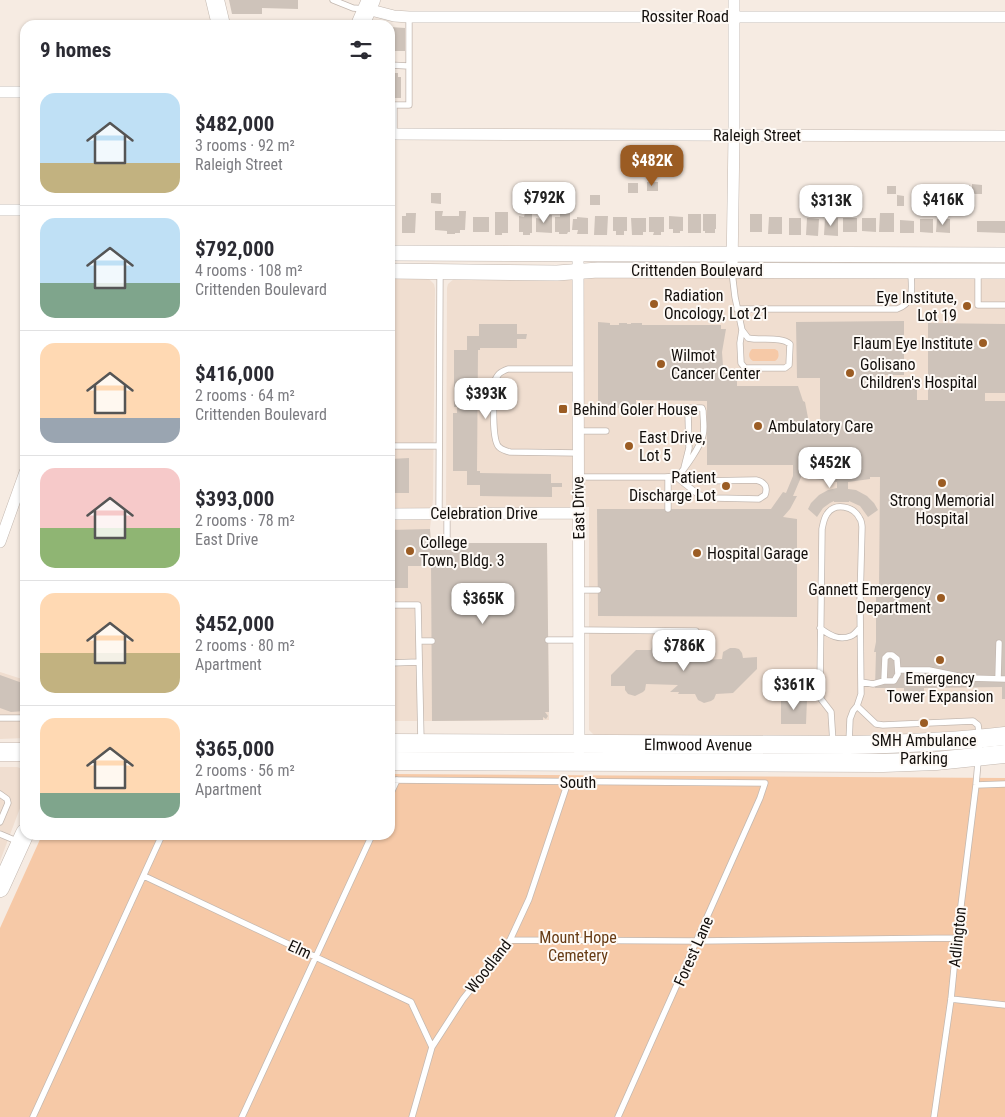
<!DOCTYPE html>
<html lang="en">
<head>
<meta charset="utf-8">
<style>
  :root { --surface:#fff; --page:#f2f2f3; --text:#2b2b33; --muted:#7c7c81; --line:#e1e1e2; --accent:#9b5c23 }
  body { margin:0; font-family:"Roboto Condensed",sans-serif; background:var(--page); color:var(--text); height:100vh; display:flex; flex-direction:column; font-size:19px; white-space:nowrap }
  * { box-sizing:border-box; margin:0 }
  p { font-size:16px; color:var(--muted) }
  .icon { flex:none; width:28px; height:28px; fill:none; stroke:currentColor; stroke-width:2; stroke-linecap:round; stroke-linejoin:round }
  .map { position:relative; flex:1; overflow:hidden }
  .side { position:absolute; left:20px; top:20px; width:375px; height:820px; display:flex; flex-direction:column; background:var(--surface); border-radius:15px; box-shadow:0 1px 4px #0004 }
  .side>* { flex:none }
  .price { position:absolute; translate:-50% -42px; padding:0 11px; border-radius:10px; background:#fff; color:#222; font-size:16px; line-height:32px; filter:drop-shadow(0 1px 2px #0008) }
  .price::after { content:''; position:absolute; left:50%; top:30px; width:15px; height:11px; margin-left:-8px; background:inherit; clip-path:polygon(0 0,100% 0,50% 100%) }
  .price.current { background:var(--accent); color:#fff }
  ul { padding:0; list-style:none }
  li { display:flex; align-items:center; gap:15px; height:125px; padding:0 20px }
  li+li { border-top:1px solid var(--line) }
  li span { display:grid; place-items:center; flex:none; width:140px; height:100px; border-radius:15px; color:#555 }
  li>.icon { margin-inline-start:auto }
  span .icon { width:60px; height:60px; fill:#fffc; stroke-width:1 }
  li b { font-size:21px }
  h2 { display:flex; justify-content:space-between; align-items:center; height:60px; padding:0 20px; font-size:21px }
  .map>svg:first-child { display:block }
  .built { fill:#f0ded0 }
  .green { fill:#f6c9a7 }
  .building { fill:#cec3ba }
  .lines { fill:none; stroke-linecap:round; stroke-linejoin:round }
  .lane-casing { stroke:#c3b8b0; stroke-width:7 }
  .street-casing { stroke:#c3b8b0; stroke-width:12 }
  .secondary-casing { stroke:#c3b8b0; stroke-width:16 }
  .primary-casing { stroke:#c3b8b0; stroke-width:19 }
  .lane { stroke:#fff; stroke-width:5.5 }
  .street { stroke:#fff; stroke-width:11 }
  .secondary { stroke:#fff; stroke-width:15 }
  .primary { stroke:#fff; stroke-width:18 }
  .poi-dot { fill:#9b5c23; stroke:#fefaf6; stroke-width:2 }
  .labels { text-anchor:middle; stroke-width:4; stroke-linejoin:round; paint-order:stroke }
  .street-label { font-size:16px; fill:#130f0c; stroke:#fefaf6 }
  .poi-label { font-size:16px; fill:#130f0c; stroke:#fefaf6; text-anchor:start }
  .park-label { font-size:16px; fill:#663a13; stroke:#fefaf6 }
</style>
</head>
<body>
<div class="map">
<svg width="1005" height="1117" viewBox="0 0 1005 1117">
  <rect width="100%" height="100%" fill="#f6ebe2"/>
  <!-- built -->
  <path class="built" d="M390,277h34l5,2 5,5 1,5 -2,210 -3,30 1,14h116l2,177 -117,1h-42z
    M459,277l546,1v451l-82,9 -329,-3 -5,-5v-223l-143,1 1,-220 1,-4 7,-6z
    M0,672l22,7 3,-6v65l-25,1z
    M0,767h17l6,2 2,2v24l-25,66z"/>
  <!-- green -->
  <path class="green" d="M752,349h23l3,2c1,5 1,7 -3,10h-22c-5,-3 -5,-8 -1,-12z
    M390,774l615,4v339h-1005v-189l42,-93h348z"/>
  <!-- building -->
  <path class="building" d="M229,0h69v9l-36,-1v6h-30z
    M288,21h47l-2,4h-45z
    M390,27l15,1v23h-15z
    M393,73h5v4h3v21h-11v-21h3z
    M647,182h11v9h-11z
    M534,183h10v9h-10z
    M628,183h10v10h-10z
    M972,184l10,1v9h-10z
    M960,185h10v9h-10z
    M887,186h9v8h-9z
    M431,193h10v11l-10,-1z
    M533,195h10l1,9h-11z
    M552,195h11l-1,9h-10z
    M590,195h10v10h-10z
    M804,195l12,1v10h-13z
    M897,195l7,1v10h-7z
    M934,196h10v12h-10z
    M435,211h8l-1,5h17v-5h7l-1,19h-5v3h-5v1h-8v-3l-12,-1z
    M560,211h10v21h-2l-1,2h-8v-2h-4v-15h5z
    M495,212h13v21h-6v2h-7z
    M406,213h10l-1,20h-13v-17h4z
    M525,213h7v20h-2v2h-7v-3h-4v-16l5,1z
    M880,213h14v19h-15z
    M688,214h13v19h-13z
    M703,214h13v15h-1v4h-10v-2h-2z
    M750,214h12v18h-12z
    M542,215h10v18l-16,-1v-14l6,1z
    M595,216h13l-1,19h-13z
    M669,216l14,1v14h-3v2h-7v-4h-4z
    M473,217h16v15h-16z
    M577,217l11,1v16h-11l1,-4h-6l1,-11h4z
    M613,217h14v14h-3v4h-8v-4h-3z
    M649,217h15v15h-3v3h-8l1,-3h-5z
    M769,217h13v17h-14z
    M631,218h15v14h-3v3h-11z
    M789,218h12v17h-12z
    M807,218l12,1 -1,17 -12,-1z
    M825,218h13v18l-14,-1z
    M843,218h14v14h-14z
    M862,218h14v14l-14,-1z
    M920,219h13v14l-13,-1z
    M937,219h13v14l-14,-1z
    M900,220l14,1v12h-14z
    M977,221h28v12l-28,-1z
    M904,321v54h-27v9h10v5h30v11h11v-77l77,1v69h-20v8h20v298h-3v-12l-78,1v11h-20v-11h-29l1,-36h-2l2,-10v-52h3l1,-113h-10v2l-22,3v7l8,1 11,6 7,7 4,7 -10,7 -8,-11 -11,-5v1h-15v-1l-4,2 -7,5 -6,9 -9,-8 3,-6 8,-8 9,-5 9,-2v-6l-22,-3 -5,-1v-3h-8l-9,21h4l-7,13 -7,8 14,2v98l-199,-1 -1,-107h174l12,-17 3,1 7,-17v-11h-86v-64l-71,-1v8h-38v-86l12,1v2h9v-2h8v1h4v-1h11v2h79v4h5l-4,23 1,14 6,12 8,1v7h61l5,15 2,1 4,21h11v-45h-23l-1,-56z
    M479,324h38v10h10l-1,5h-9v9h-37v2h-2l-1,121h3v2l71,1v9h11v4h-10v10l-72,-1v-11h-13v-14h-14v-58h4v-6h-3v-57h13v-14h12z
    M409,458v35h-19v-34z
    M430,529l1,14h116l2,169h-4l3,4 -2,3 -3,-2v3l-111,1 -1,-161h-5v6h-18v22h-18v-58z
    M662,640l9,4 1,6h19l-3,2 22,1 -7,7 19,-1 1,-7 7,-4h5l4,1 3,4 1,5 14,-1v12l-24,24 -17,1 -2,5 -3,2 -7,2 -6,-3 -3,-6h-17l1,-2h-9l8,-7 -32,-1 -1,6 -2,2 -8,4 -7,-2 -3,-4v-4h-14v-11l25,-25h15l2,-6 3,-2z
    M0,675l25,9v27l-14,1 -11,-4z
    M781,699h26l-1,25h-25z"/>
  <g class="lines">
    <defs>
      <path id="lane" d="M333,0l20,8 12,1
        M390,65l18,1
        M394,134v-29h15v-88
        M732,272l3,25 7,33 -2,13 1,20 4,5h40l4,-3 1,-21c-9,-8 -30,-3 -42,-6l-6,-8
        M978,272v33h27
        M737,309h160c19,-7 14,-21 14,-38
        M578,369h-70c-8,3 -11,5 -14,14 0,12 -3,57 5,64 3,3 7,4 11,5l68,1
        M662,412h26
        M578,431h28
        M390,446h49
        M675,476l24,19 16,3 44,1 6,-4c3,-8 0,-13 -9,-15l-54,1 -24,-5
        M578,477h87l13,-1c7,-8 23,-30 25,-41 2,-7 0,-16 0,-24l-1,-3h-13l-1,4 1,36 -5,20
        M668,509v-32
        M439,513l1,-239
        M447,514v29
        M579,590h19
        M390,605h28l3,136
        M820,628c9,7 19,13 31,8 3,-1 6,-5 9,-8
        M579,630l117,1v14
        M548,640h31
        M419,641h13
        M390,663l29,-1
        M898,670h31l39,8 37,1
        M998,679l1,-36
        M861,682l12,2 11,-3 1,-23 3,-3h4l5,4 1,15 -4,7h-10
        M857,706l19,18 7,1 90,-4 5,4 2,14 -4,46 -19,153 -6,61 -17,118
        M0,718h25
        M833,743l-2,-31 -10,-13 -1,-11 2,-159c1,-5 2,-11 5,-15 8,-12 27,-8 33,5 1,0 2,7 2,8l-2,75 1,92 -4,12 -4,5 -3,8 -1,24
        M390,780l375,3 -5,15 -142,319
        M976,785l29,-1
        M0,794l7,5 1,4 -8,19
        M390,795l7,-15
        M0,834l19,8
        M144,876l267,126 21,45
        M510,940l187,1 260,-3
        M951,999l54,6
        M33,1117l129,-282
        M242,1117l130,-282
        M412,1117l20,-70 31,-48 47,-59 19,-41 39,-117"/>
      <path id="street" d="M367,9l27,7 15,1h596
        M0,92h25
        M390,134l615,2
        M0,210h25
        M578,254l1,496
        M732,270l2,-135v-135
        M390,514l189,-1
        M0,542l25,-70"/>
      <path id="secondary" d="M390,253l615,2
        M390,271l167,2 41,-3 407,1"/>
      <g id="primary">
        <path d="M215,0l6,25"/>
        <path d="M360,25l11,-25"/>
        <path id="s1" d="M390,743l459,2c53,-1 104,-3 156,-9"/>
        <path d="M0,752h25"/>
        <path d="M390,761l493,2 53,-2 69,-7"/>
        <path d="M0,888l25,-55"/>
      </g>
    </defs>
    <!-- lane casing -->
    <use href="#lane" class="lane-casing"/>
    <!-- street casing -->
    <use href="#street" class="street-casing"/>
    <!-- secondary casing -->
    <use href="#secondary" class="secondary-casing"/>
    <!-- primary casing -->
    <use href="#primary" class="primary-casing"/>
    <!-- lane -->
    <use href="#lane" class="lane"/>
    <!-- street -->
    <use href="#street" class="street"/>
    <!-- secondary -->
    <use href="#secondary" class="secondary"/>
    <!-- primary -->
    <use href="#primary" class="primary"/>
  </g>
  <!-- markers -->
  <g class="poi-dot">
    <circle cx="654" cy="304" r="5"/>
    <circle cx="967" cy="306" r="5"/>
    <circle cx="983" cy="343" r="5"/>
    <circle cx="661" cy="364" r="5"/>
    <circle cx="850" cy="373" r="5"/>
    <rect x="558" y="404" width="10" height="10" rx="2.5"/>
    <circle cx="758" cy="426" r="5"/>
    <circle cx="629" cy="446" r="5"/>
    <circle cx="942" cy="483" r="5"/>
    <circle cx="726" cy="486" r="5"/>
    <circle cx="410" cy="551" r="5"/>
    <circle cx="697" cy="553" r="5"/>
    <circle cx="941" cy="598" r="5"/>
    <circle cx="940" cy="660" r="5"/>
    <circle cx="924" cy="723" r="5"/>
  </g>
  <g class="labels">
    <!-- street labels -->
    <g class="street-label">
      <text x="685" y="22">Rossiter Road</text>
      <text x="757" y="141">Raleigh Street</text>
      <text x="697" y="276">Crittenden Boulevard</text>
      <text transform="translate(578 508) rotate(-91)" y="6">East Drive</text>
      <text x="484" y="519">Celebration Drive</text>
      <text dy="6" stroke="none"><textPath href="#s1" startOffset="308">Elmwood Avenue</textPath></text>
      <text x="578" y="788">South</text>
      <text transform="translate(957 937) rotate(-84)" y="6">Adlington</text>
      <text transform="translate(300 949) rotate(25)" y="6">Elm</text>
      <text transform="translate(693 951) rotate(-66)" y="6">Forest Lane</text>
      <text transform="translate(488 966) rotate(-52)" y="6">Woodland</text>
    </g>
    <!-- poi labels -->
    <g class="poi-label">
      <text x="664" y="301">Radiation<tspan x="664" dy="18">Oncology, Lot 21</tspan></text>
      <text x="957" y="303" text-anchor="end">Eye Institute,<tspan x="957" dy="18">Lot 19</tspan></text>
      <text x="973" y="349" text-anchor="end">Flaum Eye Institute</text>
      <text x="671" y="361">Wilmot<tspan x="671" dy="18">Cancer Center</tspan></text>
      <text x="860" y="370">Golisano<tspan x="860" dy="18">Children's Hospital</tspan></text>
      <text x="573" y="415">Behind Goler House</text>
      <text x="768" y="432">Ambulatory Care</text>
      <text x="639" y="443">East Drive,<tspan x="639" dy="18">Lot 5</tspan></text>
      <text x="716" y="483" text-anchor="end">Patient<tspan x="716" dy="18">Discharge Lot</tspan></text>
      <text x="942" y="506" text-anchor="middle">Strong Memorial<tspan x="942" dy="18">Hospital</tspan></text>
      <text x="420" y="548">College<tspan x="420" dy="18">Town, Bldg. 3</tspan></text>
      <text x="707" y="559">Hospital Garage</text>
      <text x="931" y="595" text-anchor="end">Gannett Emergency<tspan x="931" dy="18">Department</tspan></text>
      <text x="940" y="684" text-anchor="middle">Emergency<tspan x="940" dy="18">Tower Expansion</tspan></text>
      <text x="924" y="746" text-anchor="middle">SMH Ambulance<tspan x="924" dy="18">Parking</tspan></text>
    </g>
    <!-- park labels -->
    <g class="park-label">
      <text x="578" y="943">Mount Hope<tspan x="578" dy="18">Cemetery</tspan></text>
    </g>
  </g>
</svg>
<b class="price current" style="left:652px;top:187px">$482K</b>
<b class="price" style="left:544px;top:224px">$792K</b>
<b class="price" style="left:943px;top:226px">$416K</b>
<b class="price" style="left:831px;top:227px">$313K</b>
<b class="price" style="left:486px;top:420px">$393K</b>
<b class="price" style="left:830px;top:489px">$452K</b>
<b class="price" style="left:483px;top:625px">$365K</b>
<b class="price" style="left:684px;top:672px">$786K</b>
<b class="price" style="left:794px;top:711px">$361K</b>
<section class="side">
<h2>9 homes<svg class="icon" aria-label="filters" viewBox="0 0 24 24"><path d="M4 7h16M4 17h16"/><circle cx="9" cy="7" r="2"/><circle cx="15" cy="17" r="2"/></svg></h2>
<ul>
<li><span style="background:linear-gradient(#bfe0f5 70%,#c2b280 0)"><svg class="icon" aria-label="home" viewBox="0 0 24 24"><path d="M3 11l9-7 9 7M6 9v11h12V9"/></svg></span><div><b>$482,000</b><p>3 rooms · 92 m²</p><p>Raleigh Street</p></div></li>
<li><span style="background:linear-gradient(#bfe0f5 65%,#7fa58c 0)"><svg class="icon" aria-label="home" viewBox="0 0 24 24"><path d="M3 11l9-7 9 7M6 9v11h12V9"/></svg></span><div><b>$792,000</b><p>4 rooms · 108 m²</p><p>Crittenden Boulevard</p></div></li>
<li><span style="background:linear-gradient(#ffd9b3 75%,#9aa5b1 0)"><svg class="icon" aria-label="home" viewBox="0 0 24 24"><path d="M3 11l9-7 9 7M6 9v11h12V9"/></svg></span><div><b>$416,000</b><p>2 rooms · 64 m²</p><p>Crittenden Boulevard</p></div></li>
<li><span style="background:linear-gradient(#f6c9c9 60%,#8fb573 0)"><svg class="icon" aria-label="home" viewBox="0 0 24 24"><path d="M3 11l9-7 9 7M6 9v11h12V9"/></svg></span><div><b>$393,000</b><p>2 rooms · 78 m²</p><p>East Drive</p></div></li>
<li><span style="background:linear-gradient(#ffd9b3 60%,#c2b280 0)"><svg class="icon" aria-label="home" viewBox="0 0 24 24"><path d="M3 11l9-7 9 7M6 9v11h12V9"/></svg></span><div><b>$452,000</b><p>2 rooms · 80 m²</p><p>Apartment</p></div></li>
<li><span style="background:linear-gradient(#ffd9b3 75%,#7fa58c 0)"><svg class="icon" aria-label="home" viewBox="0 0 24 24"><path d="M3 11l9-7 9 7M6 9v11h12V9"/></svg></span><div><b>$365,000</b><p>2 rooms · 56 m²</p><p>Apartment</p></div></li>
</ul>
</section>
</div>
</body>
</html>
